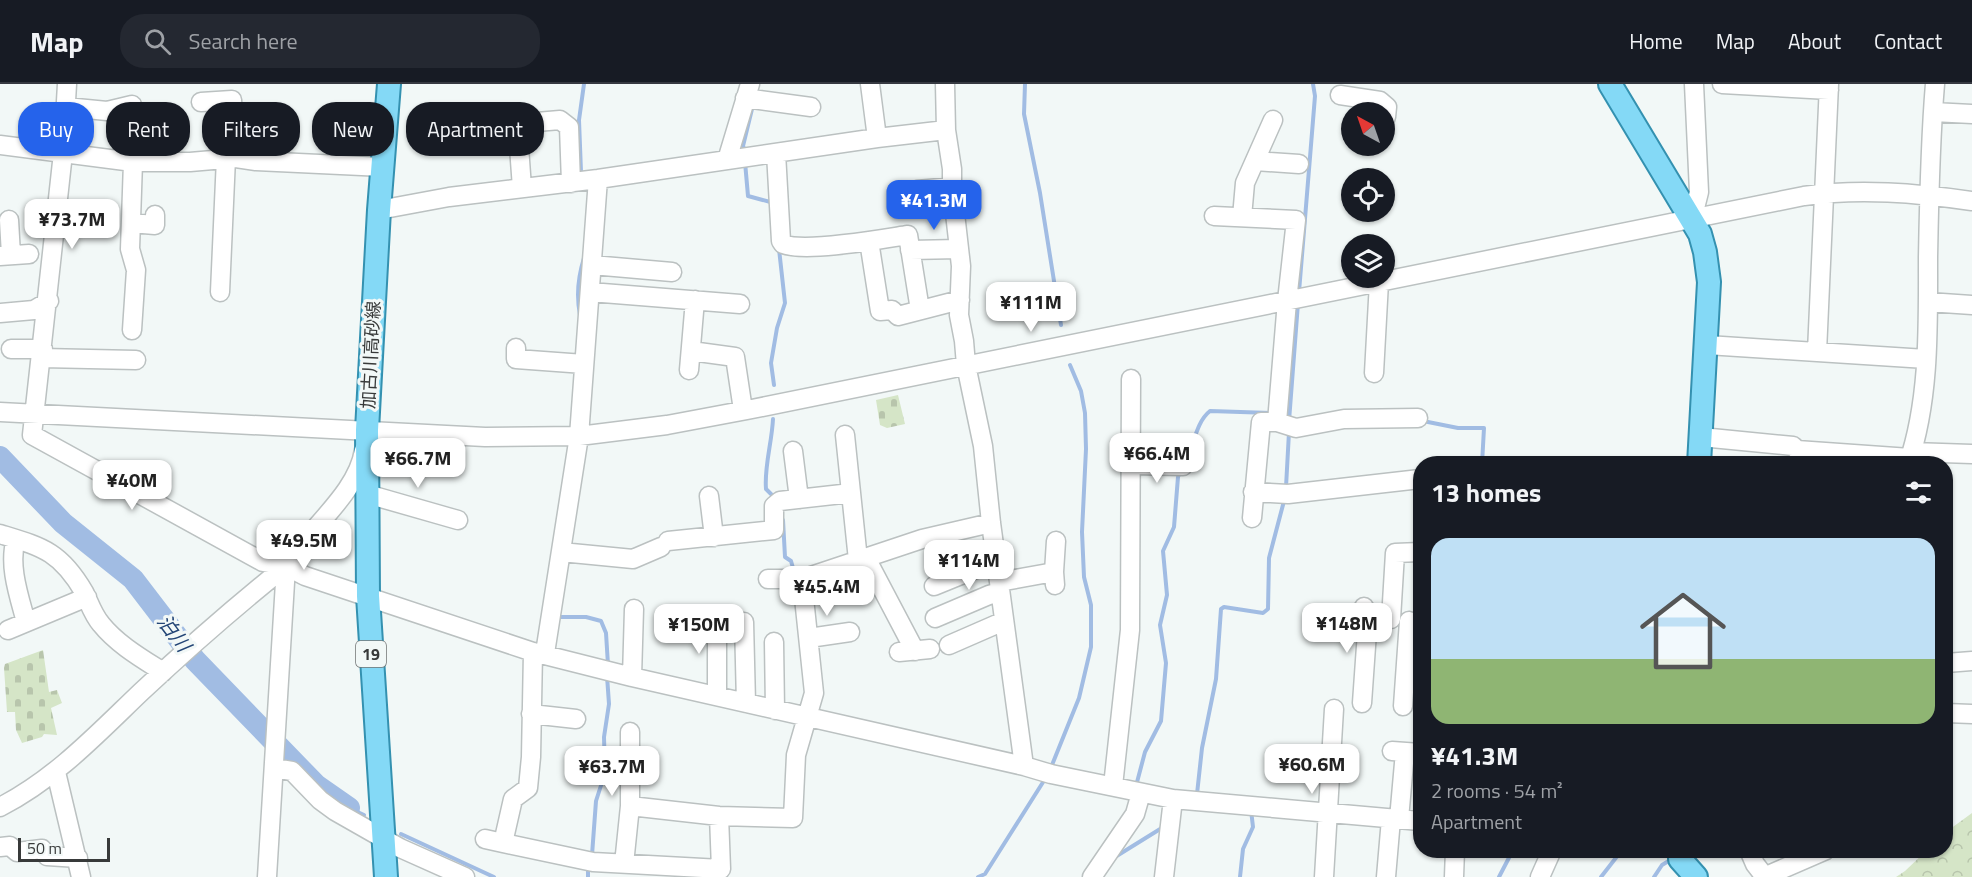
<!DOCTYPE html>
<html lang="en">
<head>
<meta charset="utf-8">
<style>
  :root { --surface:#171b24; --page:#242831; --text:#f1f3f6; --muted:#9ea1a6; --line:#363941; --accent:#2563eb }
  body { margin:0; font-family:"Titillium Web","Noto Sans JP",sans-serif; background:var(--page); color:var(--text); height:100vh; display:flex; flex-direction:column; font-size:22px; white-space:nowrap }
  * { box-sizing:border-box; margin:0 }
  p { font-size:20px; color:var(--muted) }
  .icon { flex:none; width:33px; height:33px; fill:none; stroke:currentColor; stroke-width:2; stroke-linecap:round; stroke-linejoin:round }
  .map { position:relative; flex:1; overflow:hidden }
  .drawer { position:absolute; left:1413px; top:372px; width:540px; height:402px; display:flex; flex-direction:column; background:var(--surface); border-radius:24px; box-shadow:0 2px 4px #0004 }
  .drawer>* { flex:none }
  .banner { position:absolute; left:18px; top:18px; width:570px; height:54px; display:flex; gap:12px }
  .needle { width:39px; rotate:320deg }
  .tools { position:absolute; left:1341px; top:18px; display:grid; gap:12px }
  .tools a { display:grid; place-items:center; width:54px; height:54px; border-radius:50%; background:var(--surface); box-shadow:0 2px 4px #0004; font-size:30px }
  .scale { position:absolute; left:18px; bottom:15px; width:92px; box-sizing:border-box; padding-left:6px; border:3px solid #383a3a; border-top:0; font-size:16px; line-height:21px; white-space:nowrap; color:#383a3a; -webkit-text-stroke:4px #f2f8f7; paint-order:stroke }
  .price { position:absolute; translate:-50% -51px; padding:0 14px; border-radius:12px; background:#fff; color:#222; font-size:20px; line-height:39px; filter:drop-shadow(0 2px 3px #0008) }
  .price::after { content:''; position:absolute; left:50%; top:36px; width:18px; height:14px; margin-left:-9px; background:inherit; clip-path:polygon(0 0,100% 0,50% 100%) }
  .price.active { background:var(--accent); color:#fff }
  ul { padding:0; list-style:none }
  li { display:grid; align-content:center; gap:12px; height:318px; padding:0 18px }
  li+li { border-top:2px solid var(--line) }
  li span { display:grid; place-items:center; height:186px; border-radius:18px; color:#555 }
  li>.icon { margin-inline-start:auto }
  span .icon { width:108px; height:108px; fill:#fffc; stroke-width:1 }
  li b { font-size:26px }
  h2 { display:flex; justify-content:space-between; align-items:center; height:72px; padding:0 18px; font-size:26px }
  .tag { padding:0 21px; border-radius:24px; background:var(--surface); box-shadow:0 2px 4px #0004; font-size:21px; line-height:54px }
  .tag.active { background:var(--accent); color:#fff }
  header { display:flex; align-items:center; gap:36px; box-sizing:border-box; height:84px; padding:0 30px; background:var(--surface); border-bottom:2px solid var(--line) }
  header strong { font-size:28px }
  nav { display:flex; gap:33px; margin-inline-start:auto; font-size:21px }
  .search { width:420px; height:54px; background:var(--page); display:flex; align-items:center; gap:15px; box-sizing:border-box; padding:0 21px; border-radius:24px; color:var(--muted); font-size:22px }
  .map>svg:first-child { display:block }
  .cemetery { fill:url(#cemetery-stones) }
  .park { fill:url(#park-crowns) }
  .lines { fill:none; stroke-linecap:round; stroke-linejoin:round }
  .stream { stroke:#a1bce3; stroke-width:4 }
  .river { stroke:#a1bce3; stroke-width:22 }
  .minor-casing { stroke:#bbc1c1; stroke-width:21 }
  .major-casing { stroke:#3491b0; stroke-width:26 }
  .minor { stroke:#fff; stroke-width:18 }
  .major { stroke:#84d9f6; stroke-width:22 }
  .labels { text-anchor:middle; stroke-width:6; stroke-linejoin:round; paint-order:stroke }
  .shield { fill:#f2f8f7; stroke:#707373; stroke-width:1.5 }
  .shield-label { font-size:16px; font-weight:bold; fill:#383a3a }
  .street-label { font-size:18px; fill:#383a3a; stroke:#f2f8f7 }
  .water-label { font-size:20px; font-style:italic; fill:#234576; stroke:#f2f8f7 }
</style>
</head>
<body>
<header>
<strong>Map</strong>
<div class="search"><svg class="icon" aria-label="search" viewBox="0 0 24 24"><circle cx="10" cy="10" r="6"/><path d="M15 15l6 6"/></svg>Search here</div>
<nav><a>Home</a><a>Map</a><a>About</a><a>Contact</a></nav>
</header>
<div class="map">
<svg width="1972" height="793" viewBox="0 0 1972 793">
  <defs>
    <pattern id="cemetery-stones" width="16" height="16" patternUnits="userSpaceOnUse" patternTransform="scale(1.5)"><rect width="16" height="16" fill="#d5e5c7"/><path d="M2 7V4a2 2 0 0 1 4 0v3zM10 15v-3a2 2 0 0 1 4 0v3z" fill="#b8c5ac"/></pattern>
    <pattern id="park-crowns" width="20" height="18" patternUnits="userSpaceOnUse" patternTransform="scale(1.5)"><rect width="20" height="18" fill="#d5e5c7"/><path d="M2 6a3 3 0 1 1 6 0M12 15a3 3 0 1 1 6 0" fill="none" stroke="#b8c5ac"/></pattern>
  </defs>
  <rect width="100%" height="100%" fill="#f2f8f7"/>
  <!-- cemetery -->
  <path class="cemetery" d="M898,311l7,29 -18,4 -7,-3 -4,-25z
    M43,566l6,42 8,-2 5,13 -11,5 6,27 -13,-1 -2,3 -20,6 -6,-13 -1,-18h-8l-3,-44 1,-4z"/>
  <!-- park -->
  <path class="park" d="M1972,729v64h-76l9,-6 21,-20 20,-1v-18z"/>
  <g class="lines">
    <!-- stream -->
    <path class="stream" d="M1025,0l-1,30 16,79 21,132
      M745,67l-2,-5 9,-37
      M745,78l3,34 26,7
      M581,88l-2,-52 5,-36
      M1299,208l16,-196 -2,-12
      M580,231c-4,-20 -2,-38 4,-57
      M774,301l-3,-22 6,-35 8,-25 -6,-54
      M1289,337l9,-118
      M1423,337l35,7h26l-2,36
      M1186,377c8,-16 10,-39 24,-50l61,2
      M1684,380v-1
      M1286,403l3,-55
      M771,410l-5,-5c-2,-22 6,-47 7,-70
      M783,436l2,37 6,4 4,14
      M558,533h28l15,4 5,12 2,32
      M1052,681l27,-67 12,-51v-42l-7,-28 -2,-45 4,-83 -1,-36 -4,-22 -11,-26
      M1136,702l9,-34 16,-31 5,-58 -6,-38 7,-30 -4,-44 11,-24 4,-50 3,-7
      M1197,710l5,-46 14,-69 5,-70 3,-2 39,6 5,-4 1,-51 15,-57
      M349,724l15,7
      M401,750l93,43
      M592,771l4,-54 9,-28 -1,-36 5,-33 -2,-28
      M1115,773l50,-31
      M588,793v-9
      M978,793l7,-3 60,-95
      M1240,793l3,-28 10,-22 -2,-17
      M1499,793l14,-27
      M1601,793l21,-27
      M1654,793l8,-12 10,-6"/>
    <!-- river -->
    <path class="river" d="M0,373l63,66 70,56 62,81 121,125 33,23"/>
    <defs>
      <path id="minor" d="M67,0l-4,69 -31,282 231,127 23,4 19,10 228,76 99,25 392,89 27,8 122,25 247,22
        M870,0l7,54
        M945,0l1,46 6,39v18l9,79 -2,49 5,26 2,24 17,81 8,77 33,243
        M1722,0l107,6
        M1340,11l40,6 7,6 -1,10
        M745,14l66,9
        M201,18l31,-2 4,58
        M66,23l41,4 25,-6
        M1933,28l39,2
        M145,31l10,47
        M0,61l133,17h57l46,-4 20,3 127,6
        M776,69l5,88 2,3c22,9 99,-5 125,-9l12,75
        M727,76l23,-76
        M1255,77l44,3
        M522,104l-4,-55 7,-10 35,-3 9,7 2,56
        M917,106l35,-3
        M379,126l70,-13 149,-18 279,-41 69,-8
        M1214,132l82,4 -9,81 -10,121h-16l-9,96
        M1242,133l3,-34 28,-63
        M9,136l2,35
        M1692,136l7,-28 -5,-108
        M131,139l24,2v-10
        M869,157l11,70 12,-1 6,6 62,-16
        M910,166l49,-1
        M0,172l29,-2
        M592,181l80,7
        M220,208l6,-134
        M590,208l150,12
        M1928,218l44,3
        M0,229l34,-3 15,-9
        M132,246l4,-60 -6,-21 3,-87
        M1707,261l219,14
        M516,264v11l68,5
        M11,265h32
        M691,267l44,6 8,53
        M1817,268l12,-268
        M42,274l94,2
        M689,286l6,-70
        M1374,289l5,-91
        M0,328l485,25 94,-1 88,-11 80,-15 1057,-214c56,-8 112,-3 168,5
        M1277,338l19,6 48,-9 74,-1
        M845,351l13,125
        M1701,353l92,9 4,4 113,8
        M793,367l6,48
        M1912,368l60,2
        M1908,380c22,-65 20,-138 20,-206 1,-58 2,-116 7,-174
        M1131,381l52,1
        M1253,408l35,2 132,-15
        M367,410l91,26
        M709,412l5,41
        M0,450c42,13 60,17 84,58 5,10 9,23 17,32 16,20 40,34 62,48
        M16,455c-8,26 3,57 10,83
        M668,457l106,-11v-24l6,-5 71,-8
        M561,468l72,7 28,-12
        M866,474l49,93
        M1054,488l2,-31
        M768,495h34
        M999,498l55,-10 1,13
        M934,502l54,-22 8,-1
        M935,534l54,-23 11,-3
        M1391,535l4,-66 25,-1
        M744,538l2,81
        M8,546l79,-33
        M809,554l41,-6
        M774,558l1,68
        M949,561l55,-24
        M533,568l-2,105 -3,31 -15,11 -10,44 90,19 128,7 -2,-53
        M899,568l31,-3
        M545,569l34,-217 19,-257
        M1946,579l26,-2
        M632,593l2,-68
        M717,611v-80
        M1362,619l6,-85 -4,-1v-10
        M1403,622l6,-85
        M1946,629l26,1
        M531,630l45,5
        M1392,667l28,2
        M274,684l18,3 28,29 15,11 65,37 65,29
        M56,688l25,105
        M1113,702l17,-156 1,-251
        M630,722l89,10 74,2 3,-63 18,-62 -12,-114 120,-40 69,-16
        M0,723c55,-28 97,-73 141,-115 47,-44 95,-86 145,-126
        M1399,735l6,-67
        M485,755l18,4
        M0,763l10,-1 7,6 25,-3 5,7 31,2
        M1749,766l6,14 10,13
        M624,780l6,-58v-74
        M267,793l19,-311c21,-36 72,-73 78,-116
        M1092,793l43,-63 6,-21
        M1164,793l9,-78
        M1324,793l10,-168
        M1386,793l5,-58
        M1454,793l1,-27
        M1540,793l12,-27
        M1764,793l62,-27"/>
      <path id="major" d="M1610,0l90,150 5,18 4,30 -10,182
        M1680,766v9l16,18
        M386,793l-18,-281 -1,-166 12,-220 10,-126"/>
    </defs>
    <!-- minor casing -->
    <use href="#minor" class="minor-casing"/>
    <!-- major casing -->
    <use href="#major" class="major-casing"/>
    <!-- minor -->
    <use href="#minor" class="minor"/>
    <!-- major -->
    <use href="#major" class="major"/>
  </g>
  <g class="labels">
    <!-- shield labels -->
    <rect class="shield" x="356" y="557" width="30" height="26" rx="4.5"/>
    <g class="shield-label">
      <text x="371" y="576">19</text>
    </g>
    <!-- street labels -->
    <g class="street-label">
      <text transform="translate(371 271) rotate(-87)" y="6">加古川高砂線</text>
    </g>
    <!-- water labels -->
    <g class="water-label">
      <text transform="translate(174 549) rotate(53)" y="7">泊川</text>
    </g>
  </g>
</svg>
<div class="tools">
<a><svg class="needle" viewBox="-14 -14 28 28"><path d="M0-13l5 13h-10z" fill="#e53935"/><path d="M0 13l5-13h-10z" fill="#9ea1a6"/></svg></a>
<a><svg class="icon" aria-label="locate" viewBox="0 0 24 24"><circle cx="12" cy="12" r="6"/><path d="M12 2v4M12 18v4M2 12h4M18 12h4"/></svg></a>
<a><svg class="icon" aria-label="layers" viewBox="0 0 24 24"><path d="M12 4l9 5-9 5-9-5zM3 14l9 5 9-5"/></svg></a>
</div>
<div class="scale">50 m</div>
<b class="price active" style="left:934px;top:147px">¥41.3M</b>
<b class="price" style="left:72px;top:166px">¥73.7M</b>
<b class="price" style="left:1031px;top:249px">¥111M</b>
<b class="price" style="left:1157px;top:400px">¥66.4M</b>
<b class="price" style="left:418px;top:405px">¥66.7M</b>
<b class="price" style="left:132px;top:427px">¥40M</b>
<b class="price" style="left:304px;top:487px">¥49.5M</b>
<b class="price" style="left:969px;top:507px">¥114M</b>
<b class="price" style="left:827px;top:533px">¥45.4M</b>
<b class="price" style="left:1347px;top:570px">¥148M</b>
<b class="price" style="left:699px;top:571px">¥150M</b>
<b class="price" style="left:1312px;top:711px">¥60.6M</b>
<b class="price" style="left:612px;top:713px">¥63.7M</b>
<div class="banner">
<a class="tag active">Buy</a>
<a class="tag">Rent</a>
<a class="tag">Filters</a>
<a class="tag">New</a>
<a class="tag">Apartment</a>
</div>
<section class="drawer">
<h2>13 homes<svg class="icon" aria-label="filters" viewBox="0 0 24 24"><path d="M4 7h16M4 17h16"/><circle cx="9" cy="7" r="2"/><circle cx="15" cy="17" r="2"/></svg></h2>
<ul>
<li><span style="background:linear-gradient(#bfe0f5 65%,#8fb573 0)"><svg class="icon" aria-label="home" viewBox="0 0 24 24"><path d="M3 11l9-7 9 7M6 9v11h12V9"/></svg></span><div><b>¥41.3M</b><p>2 rooms · 54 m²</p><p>Apartment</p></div></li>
</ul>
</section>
</div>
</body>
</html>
